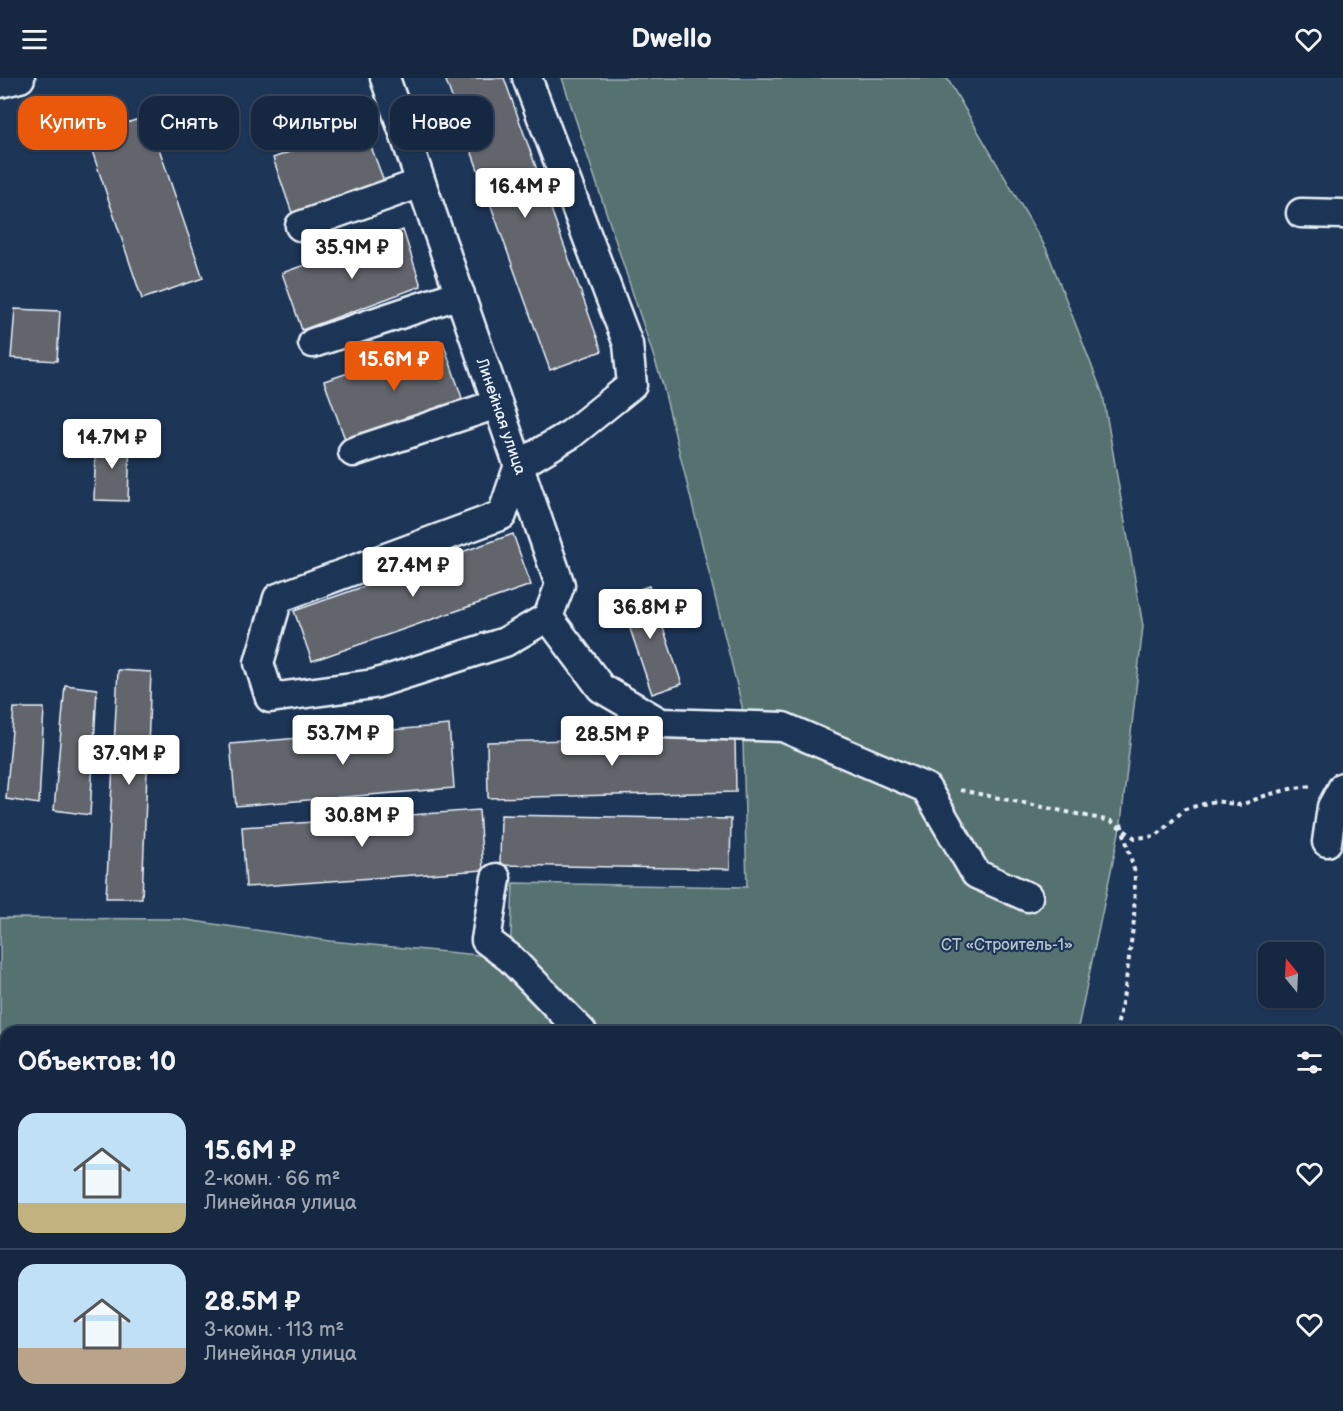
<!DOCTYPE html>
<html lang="ru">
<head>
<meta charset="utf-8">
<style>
  :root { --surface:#162841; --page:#23344c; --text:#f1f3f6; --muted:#9ea6b1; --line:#35445a; --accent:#ea580c }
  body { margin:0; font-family:"Balsamiq Sans",sans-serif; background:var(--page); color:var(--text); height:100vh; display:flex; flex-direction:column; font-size:22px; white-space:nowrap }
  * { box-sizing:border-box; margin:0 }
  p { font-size:20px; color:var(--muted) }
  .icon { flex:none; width:33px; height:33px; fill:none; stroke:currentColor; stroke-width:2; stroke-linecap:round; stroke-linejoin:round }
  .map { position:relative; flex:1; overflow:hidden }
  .details { position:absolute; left:0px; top:948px; width:1344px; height:386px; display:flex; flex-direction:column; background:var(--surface); border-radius:18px 18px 0 0; box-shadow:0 2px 4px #0004,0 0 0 2px var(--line) }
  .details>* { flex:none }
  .banner { position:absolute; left:18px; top:18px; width:600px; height:54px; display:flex; gap:12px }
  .needle { width:39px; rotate:342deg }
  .controls { position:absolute; left:1258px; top:864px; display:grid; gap:12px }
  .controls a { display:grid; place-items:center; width:66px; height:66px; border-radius:12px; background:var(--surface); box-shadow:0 2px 4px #0004,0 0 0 2px var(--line); font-size:30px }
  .price { position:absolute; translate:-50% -51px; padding:0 14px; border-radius:6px; background:#fff; color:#222; font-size:20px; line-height:39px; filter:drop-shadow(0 2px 3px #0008) }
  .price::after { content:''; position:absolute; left:50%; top:36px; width:18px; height:14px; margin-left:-9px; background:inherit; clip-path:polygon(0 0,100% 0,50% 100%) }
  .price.on { background:var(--accent); color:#fff }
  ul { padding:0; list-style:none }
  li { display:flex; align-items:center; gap:18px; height:150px; padding:0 18px }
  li+li { border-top:2px solid var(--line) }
  li span { display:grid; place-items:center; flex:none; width:168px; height:120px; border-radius:18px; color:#555 }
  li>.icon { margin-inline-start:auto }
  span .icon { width:72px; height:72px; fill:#fffc; stroke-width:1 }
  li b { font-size:26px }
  h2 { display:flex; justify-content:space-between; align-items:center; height:72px; padding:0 18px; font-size:26px }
  .tag { padding:0 21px; border-radius:18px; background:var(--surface); box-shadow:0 2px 4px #0004,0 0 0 2px var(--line); font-size:21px; line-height:54px }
  .tag.on { background:var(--accent); color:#fff }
  header { display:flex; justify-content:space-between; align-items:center; height:78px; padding:0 18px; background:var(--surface); font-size:27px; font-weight:600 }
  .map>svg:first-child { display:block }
  .green { fill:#577270; stroke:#a0b2b4; stroke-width:1.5 }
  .building { fill:#63656d; stroke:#e8f1f8; stroke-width:1.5 }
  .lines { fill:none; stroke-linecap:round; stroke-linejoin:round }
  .minor-casing { stroke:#e8f1f8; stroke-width:33 }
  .path { stroke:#e8f1f8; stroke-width:4; stroke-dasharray:4.5 4.5; stroke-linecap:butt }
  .minor { stroke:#1d3557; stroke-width:28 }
  .labels { text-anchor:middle; stroke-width:4.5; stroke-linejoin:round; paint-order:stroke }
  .street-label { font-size:16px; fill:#e8f1f8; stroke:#1d3557 }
  .park-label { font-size:16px; fill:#b5c5c8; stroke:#1d3557 }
</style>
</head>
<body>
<header><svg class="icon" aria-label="menu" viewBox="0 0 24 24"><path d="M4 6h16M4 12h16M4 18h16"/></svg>Dwello<svg class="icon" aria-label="heart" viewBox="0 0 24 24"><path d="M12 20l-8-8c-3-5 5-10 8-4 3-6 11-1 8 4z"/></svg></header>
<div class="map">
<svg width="1343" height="1333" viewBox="0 0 1343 1333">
  <rect width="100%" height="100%" fill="#1d3557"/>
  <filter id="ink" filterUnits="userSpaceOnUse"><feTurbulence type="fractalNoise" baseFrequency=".0167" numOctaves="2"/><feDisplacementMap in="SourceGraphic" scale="12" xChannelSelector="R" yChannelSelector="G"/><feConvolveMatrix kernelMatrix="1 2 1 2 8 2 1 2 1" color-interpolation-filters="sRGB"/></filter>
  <g filter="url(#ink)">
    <!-- green -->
    <path class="green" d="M562,0h385l99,170 57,147 40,231 -22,197 -44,209h-1071v374h863l-5,5h-864v-493l180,1 150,22 180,17 3,-75 234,4 -5,-181 -80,-324z"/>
    <!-- building -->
    <path class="building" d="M445,0h59l98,273 -52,19z
      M148,38l55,162 -61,21 -55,-163z
      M363,47l22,59 -92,32 -20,-58z
      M403,152l18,56 -119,44 -20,-57z
      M15,231l45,2 -3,50 -46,-3z
      M443,264l21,62 -118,38 -22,-61z
      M96,361l34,1 -2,61 -34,-1z
      M513,456l18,51 -219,76 -18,-50z
      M649,508l33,98 -30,10 -33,-98z
      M118,592l33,2 -9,226h-36z
      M65,607l32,4 -7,126 -36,-5z
      M14,630h30l-5,96 -33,-5z
      M449,647l5,63 -218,18 -6,-62z
      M735,658l1,56 -248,6 -1,-56z
      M479,732l4,60 -237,17 -4,-60z
      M501,737l230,4 -1,50 -230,-4z
      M1338,1135l5,3v37l-5,8z
      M1338,1193l5,2v32l-5,9z
      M1343,1292v41h-25l3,-5h17v-28z
      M1105,1328h40l-3,5h-40z
      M1207,1328h80l-3,5h-80z"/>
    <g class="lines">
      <defs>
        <path id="minor" d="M385,0l175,507 -12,32 -43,25 -131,42 -104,14 -11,-35 19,-65 224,-83 17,-50 52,-31 61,-49 -4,-41 -101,-266
          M0,5l20,-5
          M1301,135l42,1
          M300,148l121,-43
          M313,265l147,-49
          M353,374l144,-48
          M548,539l53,71 60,35 122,4 143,61 50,86 52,23
          M1327,764l5,-35 11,-20
          M496,800l-10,62 24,18 72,74
          M1338,1263l5,-8
          M458,1333l16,-5
          M1177,1333l3,-5
          M1297,1333l3,-5"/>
      </defs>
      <!-- minor casing -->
      <use href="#minor" class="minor-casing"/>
      <!-- path -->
      <path class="path" d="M960,712l151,31 24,17 21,-2 29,-27 30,-8 26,4 26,-10 27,-7 18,-2
        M1116,954l9,-44 9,-68 1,-47 -14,-50
        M1073,1328l3,5"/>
      <!-- minor -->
      <use href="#minor" class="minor"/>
    </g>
  </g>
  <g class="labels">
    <!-- street labels -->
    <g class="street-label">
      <text transform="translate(502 338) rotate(71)" y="6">Линейная улица</text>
    </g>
    <!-- park labels -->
    <g class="park-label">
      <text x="1007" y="872">СТ «Строитель-1»</text>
    </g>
  </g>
</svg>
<div class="controls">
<a><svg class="needle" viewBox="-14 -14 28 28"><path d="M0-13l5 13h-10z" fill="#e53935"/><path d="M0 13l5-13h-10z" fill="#9ea6b1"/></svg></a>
</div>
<b class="price" style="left:525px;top:141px">16.4M ₽</b>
<b class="price" style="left:352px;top:202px">35.9M ₽</b>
<b class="price on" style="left:394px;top:314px">15.6M ₽</b>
<b class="price" style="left:112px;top:392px">14.7M ₽</b>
<b class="price" style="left:413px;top:520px">27.4M ₽</b>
<b class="price" style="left:650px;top:562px">36.8M ₽</b>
<b class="price" style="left:343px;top:688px">53.7M ₽</b>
<b class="price" style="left:612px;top:689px">28.5M ₽</b>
<b class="price" style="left:129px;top:708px">37.9M ₽</b>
<b class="price" style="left:362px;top:770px">30.8M ₽</b>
<div class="banner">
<a class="tag on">Купить</a>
<a class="tag">Снять</a>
<a class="tag">Фильтры</a>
<a class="tag">Новое</a>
</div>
<section class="details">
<h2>Объектов: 10<svg class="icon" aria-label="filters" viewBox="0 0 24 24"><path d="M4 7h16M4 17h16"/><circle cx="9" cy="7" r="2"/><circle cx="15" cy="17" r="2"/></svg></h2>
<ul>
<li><span style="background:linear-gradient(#bfe0f5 75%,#c2b280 0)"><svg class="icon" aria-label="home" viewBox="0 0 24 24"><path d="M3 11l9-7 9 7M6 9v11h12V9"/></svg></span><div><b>15.6M ₽</b><p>2-комн. · 66 m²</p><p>Линейная улица</p></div><svg class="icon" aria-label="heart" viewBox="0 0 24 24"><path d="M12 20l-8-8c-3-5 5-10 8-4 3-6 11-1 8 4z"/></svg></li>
<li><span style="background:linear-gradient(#bfe0f5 70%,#b9a48a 0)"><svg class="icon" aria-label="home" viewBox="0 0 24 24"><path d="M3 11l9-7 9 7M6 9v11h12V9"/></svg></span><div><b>28.5M ₽</b><p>3-комн. · 113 m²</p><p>Линейная улица</p></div><svg class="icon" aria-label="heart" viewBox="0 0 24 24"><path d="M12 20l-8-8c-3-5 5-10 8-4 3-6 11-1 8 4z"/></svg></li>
</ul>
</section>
</div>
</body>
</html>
